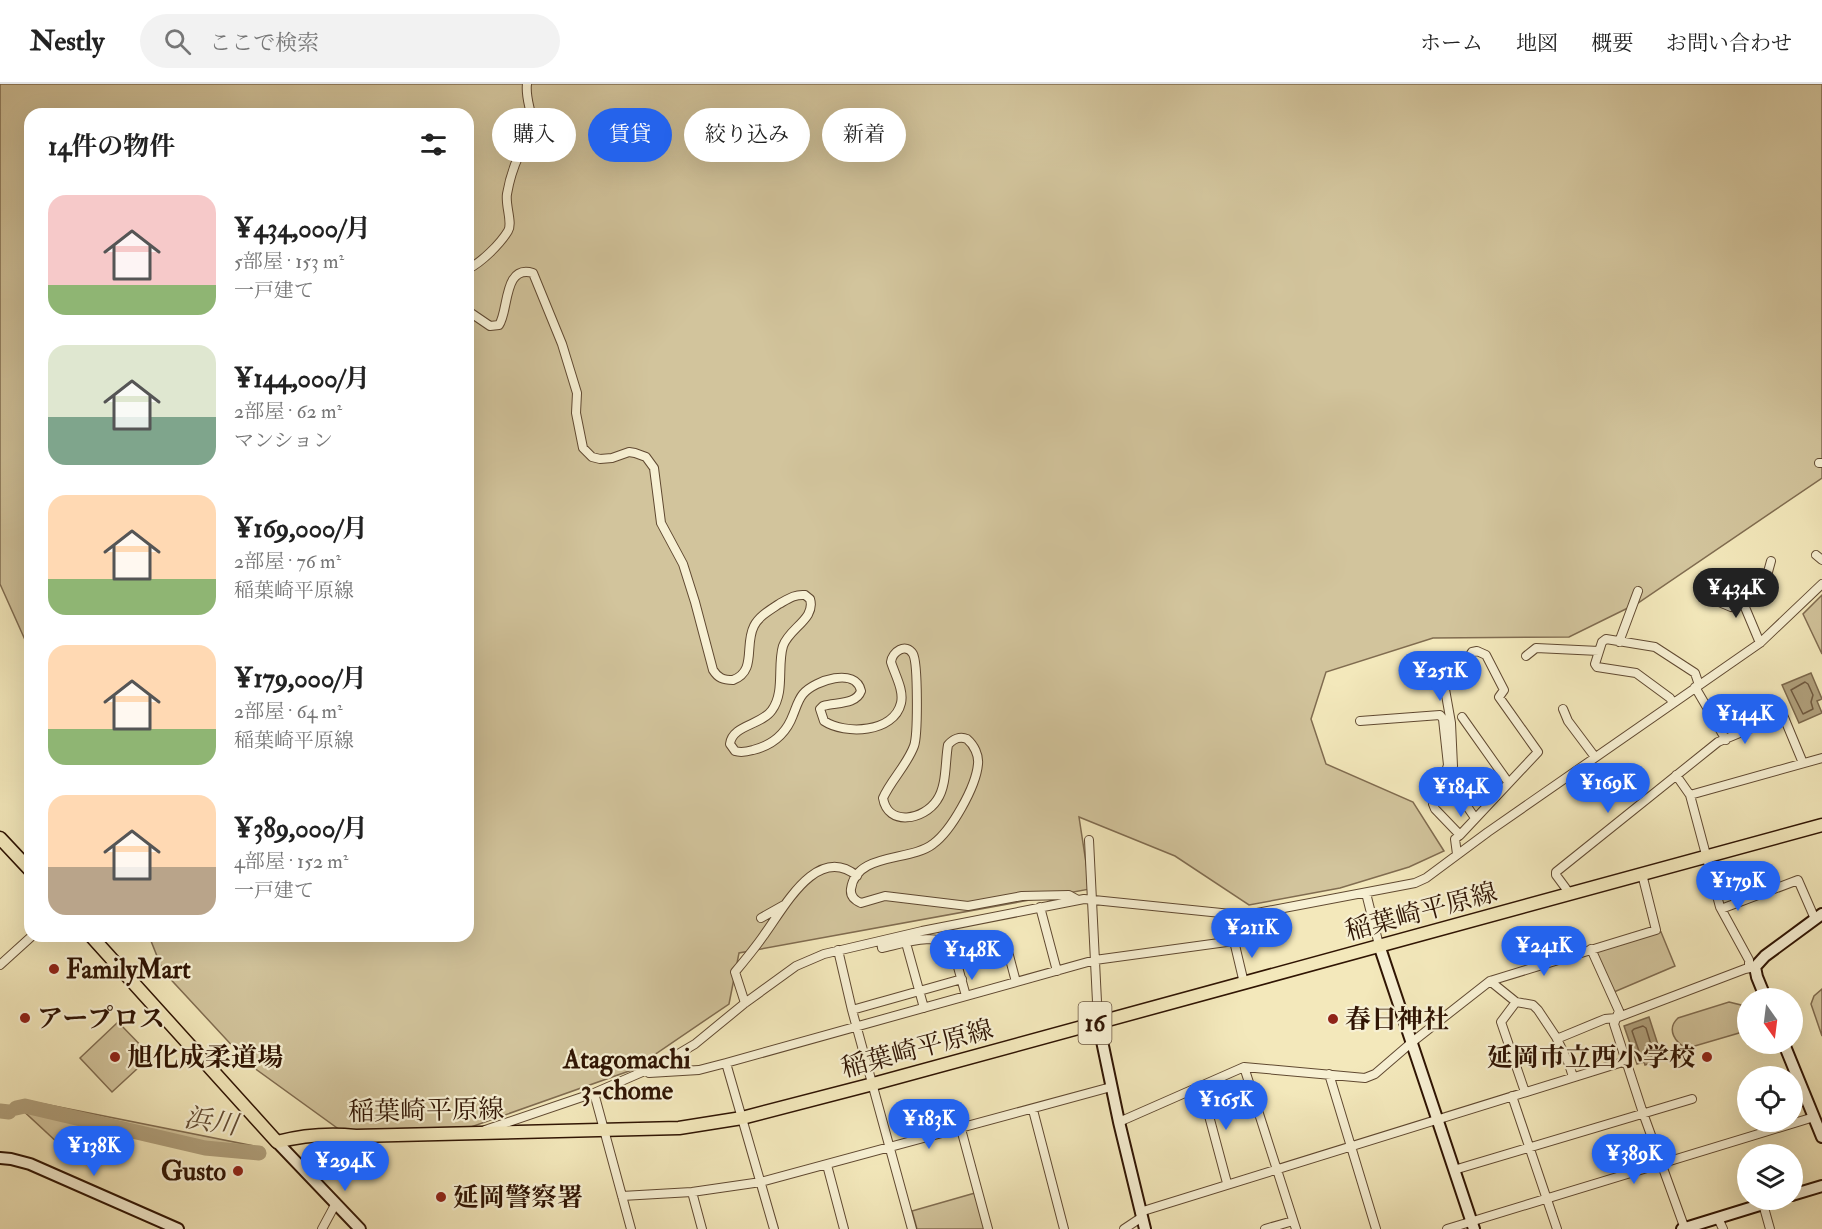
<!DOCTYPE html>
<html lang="ja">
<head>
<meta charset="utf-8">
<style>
  :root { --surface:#fff; --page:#f2f2f2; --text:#222; --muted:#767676; --line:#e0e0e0; --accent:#2563eb }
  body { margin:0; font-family:"IM FELL Double Pica","Noto Serif JP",serif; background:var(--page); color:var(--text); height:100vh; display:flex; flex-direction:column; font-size:22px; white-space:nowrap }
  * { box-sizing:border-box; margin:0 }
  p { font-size:20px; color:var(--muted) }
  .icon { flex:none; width:33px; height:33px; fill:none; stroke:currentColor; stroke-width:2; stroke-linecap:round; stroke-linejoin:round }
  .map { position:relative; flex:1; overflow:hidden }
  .sheet { position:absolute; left:24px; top:24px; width:450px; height:834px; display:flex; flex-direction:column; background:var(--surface); border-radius:18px; box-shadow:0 6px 24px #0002 }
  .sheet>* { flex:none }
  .top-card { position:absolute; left:492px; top:24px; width:570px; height:54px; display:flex; gap:12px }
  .needle { width:39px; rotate:166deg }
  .buttons { position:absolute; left:1737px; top:904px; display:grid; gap:12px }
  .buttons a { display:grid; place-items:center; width:66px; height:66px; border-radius:50%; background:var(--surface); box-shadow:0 6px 24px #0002; font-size:30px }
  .price { position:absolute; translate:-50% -51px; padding:0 14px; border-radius:21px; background:var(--accent); color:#fff; font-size:20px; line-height:39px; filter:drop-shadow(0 2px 3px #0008) }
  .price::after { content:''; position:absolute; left:50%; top:36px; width:18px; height:14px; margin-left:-9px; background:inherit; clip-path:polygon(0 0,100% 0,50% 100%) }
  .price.active { background:#222; color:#fff }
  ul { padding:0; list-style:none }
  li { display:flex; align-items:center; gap:18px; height:150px; padding:0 24px }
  li span { display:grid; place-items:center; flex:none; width:168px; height:120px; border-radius:18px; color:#555 }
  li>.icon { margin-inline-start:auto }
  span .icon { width:72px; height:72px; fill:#fffc; stroke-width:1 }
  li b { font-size:26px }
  h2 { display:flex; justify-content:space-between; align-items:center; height:72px; padding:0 24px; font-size:26px }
  .chip { padding:0 21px; border-radius:27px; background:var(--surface); box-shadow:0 6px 24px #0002; font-size:21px; line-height:54px }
  .chip.active { background:var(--accent); color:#fff }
  header { display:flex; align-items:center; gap:36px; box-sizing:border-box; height:84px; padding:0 30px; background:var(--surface); border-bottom:2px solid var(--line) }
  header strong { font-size:28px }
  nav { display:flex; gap:33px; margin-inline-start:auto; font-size:21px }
  .search { width:420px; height:54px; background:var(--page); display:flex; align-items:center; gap:15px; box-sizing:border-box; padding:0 21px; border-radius:33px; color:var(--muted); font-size:22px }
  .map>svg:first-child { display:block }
  .green { fill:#d2c49c; stroke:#806c50; stroke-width:1.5 }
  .water { fill:#b0a07c; stroke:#7c684c; stroke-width:1.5 }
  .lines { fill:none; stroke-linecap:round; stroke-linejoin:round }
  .shore { stroke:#705a40; stroke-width:1.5 }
  .river { stroke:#b0a07c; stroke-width:15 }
  .street-casing { stroke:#604931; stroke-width:10 }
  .secondary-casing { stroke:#2f1403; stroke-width:14 }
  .primary-casing { stroke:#2f1403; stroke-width:15 }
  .street { stroke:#f7f0d3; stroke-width:8 }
  .secondary { stroke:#f7f0d3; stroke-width:10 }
  .primary { stroke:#f3e8bb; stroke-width:12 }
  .poi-dot { fill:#8f2418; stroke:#f7f0d3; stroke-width:2 }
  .labels { text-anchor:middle; stroke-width:4.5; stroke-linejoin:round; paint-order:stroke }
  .shield { fill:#f7f0d3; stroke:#6b5641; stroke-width:1.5 }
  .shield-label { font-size:24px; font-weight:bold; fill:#2f1403 }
  .street-label { font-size:26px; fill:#2f1403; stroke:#f7f0d3 }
  .poi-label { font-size:26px; font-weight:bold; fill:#2f1403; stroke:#f7f0d3; text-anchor:start }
  .neighbourhood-label { font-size:27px; font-weight:bold; fill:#2f1403; stroke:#f7f0d3 }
  .water-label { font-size:27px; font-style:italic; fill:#634c33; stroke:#f7f0d3 }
</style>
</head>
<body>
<header>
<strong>Nestly</strong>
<div class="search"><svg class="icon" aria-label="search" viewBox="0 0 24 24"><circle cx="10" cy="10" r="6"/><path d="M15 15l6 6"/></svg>ここで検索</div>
<nav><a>ホーム</a><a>地図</a><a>概要</a><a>お問い合わせ</a></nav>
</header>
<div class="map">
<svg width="1822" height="1145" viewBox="0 0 1822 1145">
  <rect width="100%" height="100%" fill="#f3e8bb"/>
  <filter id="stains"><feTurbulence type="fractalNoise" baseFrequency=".00333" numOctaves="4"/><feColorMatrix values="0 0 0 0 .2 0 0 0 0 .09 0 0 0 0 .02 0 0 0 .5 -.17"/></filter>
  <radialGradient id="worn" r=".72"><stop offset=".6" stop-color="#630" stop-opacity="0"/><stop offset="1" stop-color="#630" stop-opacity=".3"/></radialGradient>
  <!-- green -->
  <path class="green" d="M0,0h1822v394l-184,125 -69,34 -136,1 -107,34 -15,47 15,45 87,38 31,49 -35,16 -69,21 -91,17 -74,-49 -96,-39 11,72 -351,64 -10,51 -97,66 -161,57 -131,3 -90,-65 -87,-94 -14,-35h319v-822h-438v537l-30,-67z
    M1822,511v59l-19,-40z
    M1661,848l14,34 -61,26 -18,-40z
    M1822,905v47l-11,-32 3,-8z
    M1729,918l12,3 6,10 -2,13 -6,5 -51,15c-13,-4 -22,-19 -10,-30z
    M118,938l33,34 -39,36 -32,-34z
    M24,1016l230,46 3,5 -34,1 -137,-24 -9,18 -18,-2 -42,-39z
    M975,1109l10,36h-68l-5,-18z"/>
  <!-- water -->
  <path class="water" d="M1811,589l11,26 -5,2 5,12 -23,10 -17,-38z
    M1649,933l12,37 -10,3v6l-6,2 -1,-3 -7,2 -13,-38z"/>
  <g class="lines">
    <!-- shore -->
    <path class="shore" d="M1805,598l3,2 5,11 -2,7 2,7 -10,5 -12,-24z
      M1643,942l3,2 6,20 -9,8 -3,-2 -8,-23 2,-2z"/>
    <!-- river -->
    <path class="river" d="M16,1024l9,-2 180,42 54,5
      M0,1027l9,1"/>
    <defs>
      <path id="street" d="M468,185c14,-7 32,-25 40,-38 5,-8 -3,-26 -1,-37 2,-12 7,-28 12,-39 5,-10 14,-19 13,-30 0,-14 -7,-27 -5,-41
        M468,227l22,15 9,-1c10,-14 4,-61 34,-52l29,71 15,49 -1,20 7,35 9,9 8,2 12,-1 17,-6 6,1 11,4 8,11 7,55 22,41 12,38 18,68c5,8 10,10 20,10 24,-9 11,-35 21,-54 5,-10 16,-16 25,-22 9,-5 16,-10 26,-9l5,4c6,20 -21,29 -27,47 -6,20 2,46 -11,64 -10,15 -40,15 -42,34l5,7c6,2 11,1 18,-1 20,-5 33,-16 40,-35 3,-7 5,-15 10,-21 12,-14 53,-27 58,-3 -5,14 -25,11 -38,15l-3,3 4,12c21,14 70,12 77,-18 3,-13 -6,-28 -10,-41 1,-10 15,-20 22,-8 5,9 5,81 1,92 -7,19 -23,34 -31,52 5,29 41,22 54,2 10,-14 8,-39 11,-55 5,-6 12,-9 19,-6 7,6 12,16 11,25 -2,23 -27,67 -45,80 -23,18 -77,8 -82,45 -1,7 3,11 10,14l24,-7 83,10 54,-10 47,-1 9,5
        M1819,379h3
        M1816,471l6,5
        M1719,518l12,5 8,-13
        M1619,558l19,-51
        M1760,559l-21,-50 29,-21 3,-11
        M1526,572l10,-8 63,3
        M1695,603l31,53
        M1673,619l-3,-5 -34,-25 -39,-6 -2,-3 7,-22 4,-3 49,8 40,26 4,12
        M1563,625l5,12 27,36
        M1462,633l46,65
        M1360,637l80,-6 3,4 5,46 -3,9 30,44
        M1676,691l14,20 30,112 29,53v8
        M1690,711l132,-37
        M1089,756l9,182
        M1457,770l-2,-15 5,-4 -25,-26 -2,-5 3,-11 17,-27 -2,-43 -8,-45 1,-3 23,-15 5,-8 5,-1 9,4 18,35 -5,7 39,55 -78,83
        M1366,809l13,52
        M1570,810l-14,-19v-3l162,-130 65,-27 20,48
        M1040,823l17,64
        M1721,825l77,-29 17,39
        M1231,830l3,27 10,42
        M761,834l23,-13
        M881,857l1,7c19,-4 59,-18 71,1
        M906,859l18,65
        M1591,865l28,62 -5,13 29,89 42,116
        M838,866l14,60 60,219
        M0,881l32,-29
        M1490,897l26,21 17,3 5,5 18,27 3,1 46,-19 11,-1 129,-49 10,-2
        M966,912l-13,-47 30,-6 23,1 10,38
        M1516,918l-15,20 24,70
        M745,919l-10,-31c10,-12 20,-24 29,-37 20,-27 53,-92 93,-59
        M852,926l110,-31
        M1556,953l13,27 4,13
        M726,979l48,166
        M1244,983l52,162
        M649,989l50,-3 27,-7 369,-103 139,-19
        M1329,990l47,155
        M1201,1002l26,97
        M594,1009l37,136
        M1512,1012l45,133
        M1033,1026l31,119
        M1119,1038l125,-55 121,11 10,-4 36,-31 79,-62 166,-51 -14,-56
        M961,1045l27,100
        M485,1046l109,-37 69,-30 32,-19 50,-41 51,-37 28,-12 98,-23 162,-32 147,15h21l163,-31 11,-5 62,-46 272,-189 62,-59
        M827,1081l17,64
        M1454,1086l238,-71
        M692,1108l10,37
        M622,1112l70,-4 69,-10 350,-95
        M1763,1120l7,25
        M1140,1128l486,-151
        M1718,1134l5,11
        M322,1145l14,-26
        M1124,1145l18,-12
        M1265,1145l28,-8
        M1447,1145l367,-112"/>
      <path id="secondary" d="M1379,861l95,284
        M1766,915l-9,-22 -2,-10 10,-11 57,-42
        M1098,938l21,100 26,107
        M1784,960l38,93
        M277,1058l83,87
        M0,1074l11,1 19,5 148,65
        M309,1091c4,-26 13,-32 39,-37
        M1792,1111l30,-9
        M1682,1145l94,-29"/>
      <path id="primary" d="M0,754l30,32
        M91,852l186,206c27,-7 51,-9 79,-6l323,-8 63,-10 131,-34 949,-259"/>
    </defs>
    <!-- street casing -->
    <use href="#street" class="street-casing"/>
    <!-- secondary casing -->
    <use href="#secondary" class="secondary-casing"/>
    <!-- primary casing -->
    <use href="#primary" class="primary-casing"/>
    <!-- street -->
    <use href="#street" class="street"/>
    <!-- secondary -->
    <use href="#secondary" class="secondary"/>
    <!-- primary -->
    <use href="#primary" class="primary"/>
  </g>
  <!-- markers -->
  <g class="poi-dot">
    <circle cx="54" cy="885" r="6"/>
    <circle cx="25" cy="934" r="6"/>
    <circle cx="1333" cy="935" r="6"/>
    <circle cx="115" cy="973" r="6"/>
    <circle cx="1707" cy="973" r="6"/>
    <circle cx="238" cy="1087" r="6"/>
    <circle cx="441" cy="1113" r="6"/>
  </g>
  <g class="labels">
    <!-- shield labels -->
    <rect class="shield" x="1078.5" y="918" width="33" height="42" rx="4.5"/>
    <g class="shield-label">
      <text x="1095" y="947">16</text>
    </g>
    <!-- street labels -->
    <g class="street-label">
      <text transform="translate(1421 827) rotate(-15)" y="9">稲葉崎平原線</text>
      <text transform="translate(917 964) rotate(-15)" y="9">稲葉崎平原線</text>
      <text transform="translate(426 1026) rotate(-1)" y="9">稲葉崎平原線</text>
    </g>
    <!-- poi labels -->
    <g class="poi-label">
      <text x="66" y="894">FamilyMart</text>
      <text x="37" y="943">アープロス</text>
      <text x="1345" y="944">春日神社</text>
      <text x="127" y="982">旭化成柔道場</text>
      <text x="1695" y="982" text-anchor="end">延岡市立西小学校</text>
      <text x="226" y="1096" text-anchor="end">Gusto</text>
      <text x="453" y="1122">延岡警察署</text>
    </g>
    <!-- neighbourhood labels -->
    <g class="neighbourhood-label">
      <text x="627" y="984">Atagomachi<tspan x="627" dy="31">3-chome</tspan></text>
    </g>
    <!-- water labels -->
    <g class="water-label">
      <text transform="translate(211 1037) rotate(9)" y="9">浜川</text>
    </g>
  </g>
  <rect width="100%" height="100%" filter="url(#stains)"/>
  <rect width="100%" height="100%" fill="url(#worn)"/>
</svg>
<div class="buttons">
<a><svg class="needle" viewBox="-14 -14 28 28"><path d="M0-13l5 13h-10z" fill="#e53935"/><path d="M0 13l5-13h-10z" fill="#767676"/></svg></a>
<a><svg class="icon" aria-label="locate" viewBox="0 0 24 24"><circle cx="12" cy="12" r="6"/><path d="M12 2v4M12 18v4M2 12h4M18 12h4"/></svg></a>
<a><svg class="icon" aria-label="layers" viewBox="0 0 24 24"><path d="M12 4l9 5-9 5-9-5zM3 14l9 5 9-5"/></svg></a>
</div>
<b class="price active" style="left:1736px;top:535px">¥434K</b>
<b class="price" style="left:1440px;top:618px">¥251K</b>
<b class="price" style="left:1745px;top:661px">¥144K</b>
<b class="price" style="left:1608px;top:730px">¥169K</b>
<b class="price" style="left:1461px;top:734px">¥184K</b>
<b class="price" style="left:1738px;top:828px">¥179K</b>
<b class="price" style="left:1252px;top:875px">¥211K</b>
<b class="price" style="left:1544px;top:893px">¥241K</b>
<b class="price" style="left:972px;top:897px">¥148K</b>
<b class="price" style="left:1226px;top:1047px">¥165K</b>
<b class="price" style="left:929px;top:1066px">¥183K</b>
<b class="price" style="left:94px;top:1093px">¥138K</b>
<b class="price" style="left:1634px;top:1101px">¥389K</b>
<b class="price" style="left:345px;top:1108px">¥294K</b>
<div class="top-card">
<a class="chip">購入</a>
<a class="chip active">賃貸</a>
<a class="chip">絞り込み</a>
<a class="chip">新着</a>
</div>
<section class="sheet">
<h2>14件の物件<svg class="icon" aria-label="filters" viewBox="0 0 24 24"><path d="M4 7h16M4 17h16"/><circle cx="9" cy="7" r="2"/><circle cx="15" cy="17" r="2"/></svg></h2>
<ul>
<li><span style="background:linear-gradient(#f6c9c9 75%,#8fb573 0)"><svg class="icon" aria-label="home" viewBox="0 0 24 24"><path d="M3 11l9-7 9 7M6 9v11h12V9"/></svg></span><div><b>¥434,000/月</b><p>5部屋 · 153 m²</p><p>一戸建て</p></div></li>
<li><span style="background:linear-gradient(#dfe7d0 60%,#7fa58c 0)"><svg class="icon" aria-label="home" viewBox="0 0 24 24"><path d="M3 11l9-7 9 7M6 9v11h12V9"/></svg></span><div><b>¥144,000/月</b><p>2部屋 · 62 m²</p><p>マンション</p></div></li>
<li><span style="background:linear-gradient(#ffd9b3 70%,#8fb573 0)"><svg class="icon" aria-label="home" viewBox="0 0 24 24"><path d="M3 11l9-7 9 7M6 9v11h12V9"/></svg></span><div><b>¥169,000/月</b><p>2部屋 · 76 m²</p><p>稲葉崎平原線</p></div></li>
<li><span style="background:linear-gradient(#ffd9b3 70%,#8fb573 0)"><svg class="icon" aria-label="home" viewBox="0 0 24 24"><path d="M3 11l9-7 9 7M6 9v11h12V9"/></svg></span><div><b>¥179,000/月</b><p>2部屋 · 64 m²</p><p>稲葉崎平原線</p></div></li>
<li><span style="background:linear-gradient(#ffd9b3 60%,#b9a48a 0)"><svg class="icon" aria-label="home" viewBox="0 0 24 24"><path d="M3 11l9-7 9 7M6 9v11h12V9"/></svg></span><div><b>¥389,000/月</b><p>4部屋 · 152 m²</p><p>一戸建て</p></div></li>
</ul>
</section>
</div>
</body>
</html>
